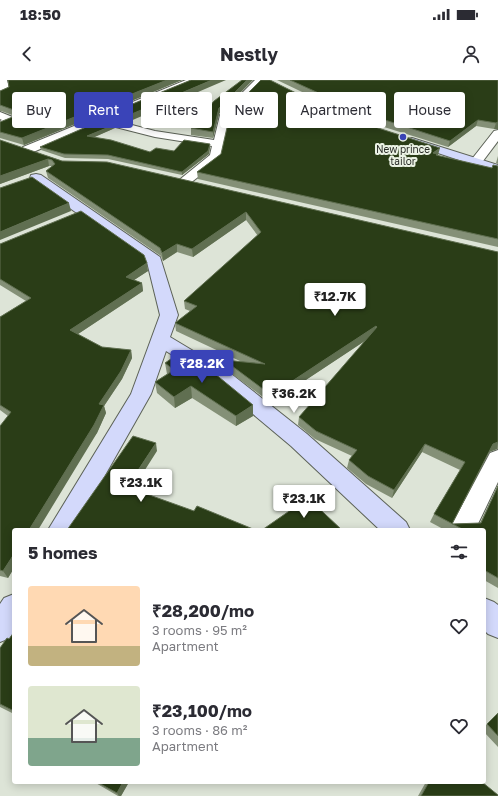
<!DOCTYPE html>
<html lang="en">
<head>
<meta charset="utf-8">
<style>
  :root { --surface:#fff; --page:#f7f7f7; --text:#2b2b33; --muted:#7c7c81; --accent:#3a44b8 }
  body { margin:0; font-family:"Golos Text",sans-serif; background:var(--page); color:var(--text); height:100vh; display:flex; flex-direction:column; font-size:15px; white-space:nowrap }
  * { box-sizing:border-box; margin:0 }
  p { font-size:13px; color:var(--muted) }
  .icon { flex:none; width:22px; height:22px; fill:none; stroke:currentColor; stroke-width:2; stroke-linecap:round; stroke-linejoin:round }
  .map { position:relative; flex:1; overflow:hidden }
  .details { position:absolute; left:12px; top:448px; width:474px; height:256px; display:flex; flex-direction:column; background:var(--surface); border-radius:4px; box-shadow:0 2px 10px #0003 }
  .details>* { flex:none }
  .hud { position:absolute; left:12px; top:12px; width:474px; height:36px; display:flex; gap:8px }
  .price { position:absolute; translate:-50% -34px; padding:0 9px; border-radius:4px; background:#fff; color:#222; font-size:13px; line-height:26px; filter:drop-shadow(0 1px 2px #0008) }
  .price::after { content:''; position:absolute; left:50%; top:24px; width:12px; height:9px; margin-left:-6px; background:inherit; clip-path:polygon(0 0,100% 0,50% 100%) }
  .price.current { background:var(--accent); color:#fff }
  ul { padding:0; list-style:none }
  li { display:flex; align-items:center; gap:12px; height:100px; padding:0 16px }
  li span { display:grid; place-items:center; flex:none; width:112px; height:80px; border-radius:4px; color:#555 }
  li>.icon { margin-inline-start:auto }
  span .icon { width:48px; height:48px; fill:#fffc; stroke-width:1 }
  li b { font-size:17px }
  h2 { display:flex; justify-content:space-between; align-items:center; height:48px; padding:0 16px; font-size:17px }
  .tag { padding:0 14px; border-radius:4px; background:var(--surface); box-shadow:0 2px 10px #0003; font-size:14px; line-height:36px }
  .tag.current { background:var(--accent); color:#fff }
  .status { display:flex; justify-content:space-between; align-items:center; height:28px; padding:0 20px; background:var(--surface); direction:ltr }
  .status svg { height:11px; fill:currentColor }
  header { display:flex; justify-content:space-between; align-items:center; height:52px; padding:0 16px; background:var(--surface); font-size:18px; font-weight:700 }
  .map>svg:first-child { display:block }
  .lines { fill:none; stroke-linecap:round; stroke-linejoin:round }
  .street-casing { stroke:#5c6257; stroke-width:2 }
  .secondary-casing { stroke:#5c6257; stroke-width:2 }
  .street { fill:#fff; fill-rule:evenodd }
  .secondary { fill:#d3d9fb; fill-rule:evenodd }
  .wall { fill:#849077 }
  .shaded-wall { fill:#606f51 }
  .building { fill:#2a3d17; stroke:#606f51 }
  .poi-dot { fill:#3a44b8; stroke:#eaf2e4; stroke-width:1.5 }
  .labels { text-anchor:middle; stroke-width:4; stroke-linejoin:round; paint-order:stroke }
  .far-poi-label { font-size:10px; fill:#2a2d28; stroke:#eaf2e4 }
</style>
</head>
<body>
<div class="status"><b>18:50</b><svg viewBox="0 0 49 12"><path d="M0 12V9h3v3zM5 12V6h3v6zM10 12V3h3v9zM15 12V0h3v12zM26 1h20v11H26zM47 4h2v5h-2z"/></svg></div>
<header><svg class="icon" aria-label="back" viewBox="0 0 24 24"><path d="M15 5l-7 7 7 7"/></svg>Nestly<svg class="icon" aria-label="person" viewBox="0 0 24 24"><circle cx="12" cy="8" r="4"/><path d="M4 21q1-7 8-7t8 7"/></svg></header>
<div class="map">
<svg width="498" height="716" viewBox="0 0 498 716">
  <rect width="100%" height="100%" fill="#dde4d7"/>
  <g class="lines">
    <defs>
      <path id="street" d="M0,0h7l3,12 -2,2 -8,3z
        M186,0h13l-2,2 -88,37 46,12 59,9 6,-25 35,-35h10l-35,36 -10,44 -31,24h-10l-1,-3 32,-26 2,-9 -57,-9 -55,-14 -69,30h-8l-2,-3 2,-3z
        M0,32l15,6 1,2 -1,2 -15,6v-7l2,-1 -2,-1z
        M498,50v11l-18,24h-8l-2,-3 2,-3 22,-28z
        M498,370v32l-23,48h-26l41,-77z"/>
      <path id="secondary" d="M412,58l86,27v8l-90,-30 -2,-2 2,-2z
        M36,94l5,1 119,82 18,58 -8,22 60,36 77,61 99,88 4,8h-30l-89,-84 -75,-63 -50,-32 -15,43 -77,136h-26l83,-136 29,-79 -13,-53 -116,-81 -1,-3 1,-3z
        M14,514v38l-4,6 -10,4v-38l4,-6z
        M484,518l10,4 4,3v33l-10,-4 -4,-4z"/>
    </defs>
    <!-- street casing -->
    <use href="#street" class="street-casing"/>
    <!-- secondary casing -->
    <use href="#secondary" class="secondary-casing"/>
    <!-- street -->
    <use href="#street" class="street"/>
    <!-- secondary -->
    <use href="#secondary" class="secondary"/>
  </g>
  <!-- wall -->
  <path class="wall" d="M8,0h174l-158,65 -24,-7v-16l15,-6 -14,-5h-1v-20l9,-4z
    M191,0l-63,42 -14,-3 -1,-7z
    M277,0h221v49h-4l-18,-3 -28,21 -64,-20 -61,-25z
    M314,22l124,53 -1,1 55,12 6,-2v81l-300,-68 -1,-7 24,-18z
    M219,34l-6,24 -22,-3v-7z
    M115,48l-21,9 56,15 24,-1 36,-7v3l-1,7 -27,21 -74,-16 -43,-1 -24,-8 -1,-3z
    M0,60l62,21 436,91v197h-1l-8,3 -37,72 28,-1 18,-38v103l-14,-8v-50h-39l-15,-8 4,-8 26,-44 -38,-18 -30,46 -26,-14 -19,-16 2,-8 3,-4 -37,-17 -17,-14 1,-8 67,-77 -95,63 -47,-35v-8l18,2 -66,-31 -1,-8 15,-12 -5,-2 -1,-8 74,-65 -12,-16 -53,37 -16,-5 -14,9 -2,-5 -113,-78 -2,-7 6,-5h-3l-49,18z
    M498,76v8l-2,-1z
    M0,164l148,27 -14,9 8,3 1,8 -65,43 24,13 29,3 1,8 -10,21 -18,27 2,7 -9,20 -83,97v38l-6,10 -8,-2v-150l8,-10 -8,-6v-93l26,-16 -26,-16z
    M165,283l88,42v11l-17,10 -44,-28 -17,10 -18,-15 -2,-11 12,-8z
    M14,552v82l-14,-7v-59l9,-9z
    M498,633v34l-14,-15v-5z
    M94,702h35l-8,14h-3z
    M426,702h56l16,14h-80z"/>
  <!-- shaded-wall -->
  <path class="shaded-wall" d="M167,0h15l-158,65 -2,-7z
    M212,0h14l-98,42 -1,-6z
    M247,0h6l-34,34 -6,24v-6l6,-24z
    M478,40l-2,6 -28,21 2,-6z
    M498,42v7h-4l2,-6z
    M114,45l1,3 -27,12 -1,-4z
    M210,64v3l-1,7 -27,21v-3z
    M440,68l-2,7 -1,1 -4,-3z
    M48,79l1,7 -49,18v-8z
    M69,123l2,8 -71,29v-8z
    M246,132v8l-53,37 -1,-8z
    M177,164v8l-14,9 -1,-8z
    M147,183l1,8 -20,13 -2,-7z
    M142,203l1,8 -71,47 -2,-8z
    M376,246l-2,9 -103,68v-8z
    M131,270l1,8 -10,21 -18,27 2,7 -9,20 -59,97h-9l70,-126z
    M191,306l1,12 -17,10 -1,-11z
    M253,325v11l-17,10v-10z
    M498,362l-1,7 -8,3 4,-8z
    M156,363l1,8 -28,44 -2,-8z
    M425,364l-3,8 -30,46 2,-8z
    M14,474v14l-6,10 -5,-7z
    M123,702h6l-8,14h-2l-2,-3z"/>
  <!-- building -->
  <path class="building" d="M8,0h159l-145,58 -22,-6v-10l15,-6 1,-3 -2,-3 -14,-5v-14l9,-4z
    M191,0h21l-85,36 -14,-4z
    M242,0h5l-28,28 -6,24 -22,-4 23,-27z
    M261,0h9l44,22 61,25 65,21 -7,5 4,1 -1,1 56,13 1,-3 5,1v73l-301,-67 24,-18 10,-44z
    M290,0h208v42l-2,1 -18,-3 -28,21 -65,-21 -62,-25z
    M100,41l14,4 -27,11 24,4 39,12 6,-4 18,3 10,-11 26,4 -2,7 -26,21 -74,-17 -44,-1 -24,-7z
    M0,60l62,21 45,1 391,90v190l-5,2 -41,80 29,-1 17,-37v92l-14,-8v-40h-20l-30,-16 31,-52 -40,-18 -31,46 -26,-14 -19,-16 8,-10 -41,-19 -17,-14 78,-90 -1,-1 -105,69 -47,-35 41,4 -90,-41 22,-17 -13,-5 77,-69 -15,-20 -54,37 -15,-5 -15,9 -2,-5 -114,-77 9,-7 -3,-4 -4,-1 -48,17z
    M32,97l37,26 -69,29v-44z
    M81,131l63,44 3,8 -21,14 16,6 -72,47 32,17 29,3 -10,21 -22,33 5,1 -10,20 -65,105h-15v24l-11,17 -3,-1v-144l11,-14 -11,-7v-88l31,-19 -31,-19v-35z
    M181,272l33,21 39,32 -17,11 -45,-30 -17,11 -19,-15 19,-12 -9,-7z
    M133,356l23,7 -29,44 67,24 3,-5 56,23 -1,1h-185z
    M308,418l34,32h-80z
    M14,552v79l-14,-7v-56l7,-10 2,1z
    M498,633v23l-11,-12z
    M97,702h26l-6,11z
    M429,702h53l16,13v1h-77z"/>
  <!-- markers -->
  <circle class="poi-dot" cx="403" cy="57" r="4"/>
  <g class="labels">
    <!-- far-poi labels -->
    <g class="far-poi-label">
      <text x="403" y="73">New prince<tspan x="403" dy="12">tailor</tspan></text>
    </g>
  </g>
</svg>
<b class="price" style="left:335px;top:237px">₹12.7K</b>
<b class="price current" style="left:202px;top:304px">₹28.2K</b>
<b class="price" style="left:294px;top:334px">₹36.2K</b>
<b class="price" style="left:141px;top:423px">₹23.1K</b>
<b class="price" style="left:304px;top:439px">₹23.1K</b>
<div class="hud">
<a class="tag">Buy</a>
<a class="tag current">Rent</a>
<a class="tag">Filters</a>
<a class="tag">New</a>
<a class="tag">Apartment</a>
<a class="tag">House</a>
</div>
<section class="details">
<h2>5 homes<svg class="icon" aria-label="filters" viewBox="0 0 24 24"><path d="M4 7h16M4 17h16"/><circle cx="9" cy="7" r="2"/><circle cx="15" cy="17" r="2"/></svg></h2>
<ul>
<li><span style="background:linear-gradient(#ffd9b3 75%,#c2b280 0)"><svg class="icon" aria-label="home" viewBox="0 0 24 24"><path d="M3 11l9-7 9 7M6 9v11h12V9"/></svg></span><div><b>₹28,200/mo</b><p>3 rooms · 95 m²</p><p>Apartment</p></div><svg class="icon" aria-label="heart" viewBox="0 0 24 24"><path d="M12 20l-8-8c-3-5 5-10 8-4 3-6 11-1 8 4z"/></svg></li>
<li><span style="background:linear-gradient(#dfe7d0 65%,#7fa58c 0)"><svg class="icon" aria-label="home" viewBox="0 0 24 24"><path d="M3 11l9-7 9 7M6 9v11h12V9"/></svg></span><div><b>₹23,100/mo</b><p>3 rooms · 86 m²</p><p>Apartment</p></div><svg class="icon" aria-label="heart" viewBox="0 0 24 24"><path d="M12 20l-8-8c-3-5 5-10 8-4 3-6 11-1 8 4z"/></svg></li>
</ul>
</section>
</div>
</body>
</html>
